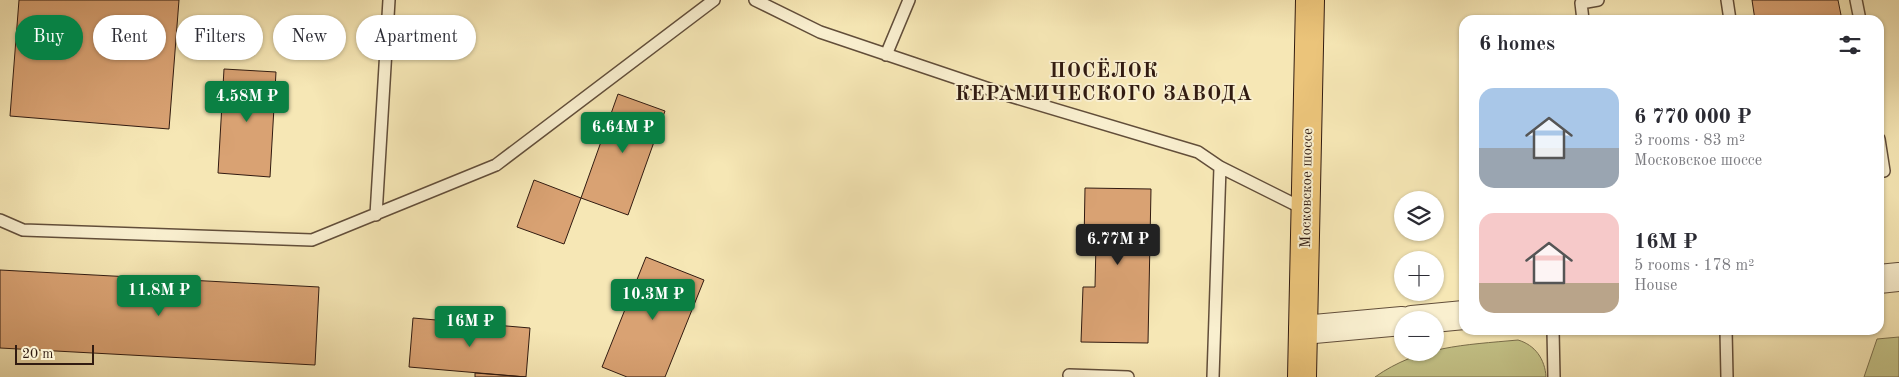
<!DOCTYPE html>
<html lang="en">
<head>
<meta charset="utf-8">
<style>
  :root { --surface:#fff; --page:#f7f7f7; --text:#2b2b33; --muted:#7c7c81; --accent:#0b8043 }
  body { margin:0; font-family:"Old Standard TT",serif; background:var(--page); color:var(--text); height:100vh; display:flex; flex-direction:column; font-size:19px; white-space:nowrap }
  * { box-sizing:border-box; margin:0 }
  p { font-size:16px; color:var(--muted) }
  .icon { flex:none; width:28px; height:28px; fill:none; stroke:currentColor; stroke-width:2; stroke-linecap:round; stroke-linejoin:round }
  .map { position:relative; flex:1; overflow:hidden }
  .drawer { position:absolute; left:1459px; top:15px; width:425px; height:320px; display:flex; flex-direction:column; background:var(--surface); border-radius:15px; box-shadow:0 1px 4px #0004 }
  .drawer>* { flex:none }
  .banner { position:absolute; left:15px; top:15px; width:475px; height:45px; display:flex; gap:10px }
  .buttons { position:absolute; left:1394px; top:191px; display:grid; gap:10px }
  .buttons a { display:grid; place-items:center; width:50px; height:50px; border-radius:50%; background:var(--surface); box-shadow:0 1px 4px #0004; font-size:25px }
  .scale { position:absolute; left:15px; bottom:12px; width:79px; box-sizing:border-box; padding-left:5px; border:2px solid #311b11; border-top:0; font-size:14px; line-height:18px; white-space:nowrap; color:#311b11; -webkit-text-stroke:4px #f9efcf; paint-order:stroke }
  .price { position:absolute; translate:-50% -42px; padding:0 11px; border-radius:5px; background:var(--accent); color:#fff; font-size:16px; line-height:32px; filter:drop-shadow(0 1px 2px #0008) }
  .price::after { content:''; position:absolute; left:50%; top:30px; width:15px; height:11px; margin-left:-8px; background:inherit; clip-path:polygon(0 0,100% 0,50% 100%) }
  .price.selected { background:#222; color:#fff }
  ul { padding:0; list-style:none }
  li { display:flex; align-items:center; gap:15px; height:125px; padding:0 20px }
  li span { display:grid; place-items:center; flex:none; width:140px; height:100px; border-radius:15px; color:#555 }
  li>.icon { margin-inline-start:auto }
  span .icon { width:60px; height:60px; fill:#fffc; stroke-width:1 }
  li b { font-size:21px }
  h2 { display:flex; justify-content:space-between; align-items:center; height:60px; padding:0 20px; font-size:21px }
  .tag { padding:0 18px; border-radius:22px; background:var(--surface); box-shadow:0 1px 4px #0004; font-size:18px; line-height:45px }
  .tag.selected { background:var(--accent); color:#fff }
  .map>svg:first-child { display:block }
  .green { fill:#c4c388; stroke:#7a6f4c }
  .building { fill:#d9a273; stroke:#311b11 }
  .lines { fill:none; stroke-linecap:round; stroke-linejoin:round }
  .service-casing { stroke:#624e3a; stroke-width:14 }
  .tertiary-casing { stroke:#624e3a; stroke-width:30 }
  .primary-casing { stroke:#311b11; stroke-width:30 }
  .service { stroke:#f9efcf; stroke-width:11 }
  .tertiary { stroke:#f9efcf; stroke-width:28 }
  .primary { stroke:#ebc47a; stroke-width:28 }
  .labels { text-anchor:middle; stroke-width:4; stroke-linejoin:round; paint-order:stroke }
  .street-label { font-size:15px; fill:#311b11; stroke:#f9efcf }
  .district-label { font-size:20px; font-weight:bold; letter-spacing:1px; fill:#311b11; stroke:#f9efcf }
</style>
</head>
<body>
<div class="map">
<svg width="1899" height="377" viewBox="0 0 1899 377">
  <rect width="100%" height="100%" fill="#f6e7b5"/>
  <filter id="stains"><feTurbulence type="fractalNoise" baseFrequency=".004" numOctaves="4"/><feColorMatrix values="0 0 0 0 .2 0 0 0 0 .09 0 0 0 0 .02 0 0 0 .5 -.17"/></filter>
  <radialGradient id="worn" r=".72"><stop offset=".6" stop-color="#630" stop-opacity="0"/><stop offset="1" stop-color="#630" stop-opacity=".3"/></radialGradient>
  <!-- green -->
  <path class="green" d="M1899,337v40h-35l13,-38z
    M1518,340c17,5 27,19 28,37h-171c44,-31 89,-32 143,-37z"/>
  <!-- building -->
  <path class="building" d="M19,0h160l-10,129 -159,-13z
    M1752,0h86l4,20h-87z
    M224,69l52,3 -6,105 -52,-4z
    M618,94l47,17 -37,104 -47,-17z
    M534,180l47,18 -17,46 -47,-17z
    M1085,188l66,1 -3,154 -67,-1 2,-55h12l1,-43 -12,-1z
    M646,257l58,23 -39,97h-38l-25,-10z
    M0,270l319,17 -4,78 -315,-17z
    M413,318l117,10 -4,49 -117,-10z
    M475,373l51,4h-51z"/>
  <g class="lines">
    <defs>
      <path id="service" d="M755,0l65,32 190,64 188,56 22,15 84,42
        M1727,0l3,20
        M1856,0l4,20
        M1583,20l-2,-17 17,-3
        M886,55l23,-55
        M1879,139l5,32h-5
        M376,215l13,-215
        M0,220l23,10 289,10 184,-75 218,-165
        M1553,330l1,47
        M1726,330l1,47
        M1069,375l59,2
        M1213,377l7,-210"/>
      <path id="tertiary" d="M1879,279l20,-2
        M1412,320l52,-5
        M1303,330l99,-9"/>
      <path id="primary" d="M1302,377l8,-377"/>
    </defs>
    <!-- service casing -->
    <use href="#service" class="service-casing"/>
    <!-- tertiary casing -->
    <use href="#tertiary" class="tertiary-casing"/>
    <!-- primary casing -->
    <use href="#primary" class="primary-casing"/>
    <!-- service -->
    <use href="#service" class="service"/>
    <!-- tertiary -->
    <use href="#tertiary" class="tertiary"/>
    <!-- primary -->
    <use href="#primary" class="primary"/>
  </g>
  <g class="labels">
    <!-- street labels -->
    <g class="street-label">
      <text transform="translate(1306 188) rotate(-89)" y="5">Московское шоссе</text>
    </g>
    <!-- district labels -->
    <g class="district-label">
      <text x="1104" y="77">ПОСЁЛОК<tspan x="1104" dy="23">КЕРАМИЧЕСКОГО ЗАВОДА</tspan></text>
    </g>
  </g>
  <rect width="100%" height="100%" filter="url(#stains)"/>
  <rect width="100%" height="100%" fill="url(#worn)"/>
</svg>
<div class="buttons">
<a><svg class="icon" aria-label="layers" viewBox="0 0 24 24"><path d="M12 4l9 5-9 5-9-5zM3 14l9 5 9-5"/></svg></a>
<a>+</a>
<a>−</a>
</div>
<div class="scale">20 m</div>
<b class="price" style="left:247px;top:123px">4.58M ₽</b>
<b class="price" style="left:623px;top:154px">6.64M ₽</b>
<b class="price selected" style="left:1118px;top:266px">6.77M ₽</b>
<b class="price" style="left:159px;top:317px">11.8M ₽</b>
<b class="price" style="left:653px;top:321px">10.3M ₽</b>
<b class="price" style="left:470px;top:348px">16M ₽</b>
<div class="banner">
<a class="tag selected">Buy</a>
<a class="tag">Rent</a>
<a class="tag">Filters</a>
<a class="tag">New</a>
<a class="tag">Apartment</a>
</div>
<section class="drawer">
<h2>6 homes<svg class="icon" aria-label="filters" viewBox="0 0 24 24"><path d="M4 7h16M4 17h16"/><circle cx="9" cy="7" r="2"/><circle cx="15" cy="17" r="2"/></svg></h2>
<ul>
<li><span style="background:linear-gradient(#a9c7e8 60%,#9aa5b1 0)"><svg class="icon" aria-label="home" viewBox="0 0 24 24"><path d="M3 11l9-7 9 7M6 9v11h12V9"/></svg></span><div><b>6 770 000 ₽</b><p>3 rooms · 83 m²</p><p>Московское шоссе</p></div></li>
<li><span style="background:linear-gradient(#f6c9c9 70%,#b9a48a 0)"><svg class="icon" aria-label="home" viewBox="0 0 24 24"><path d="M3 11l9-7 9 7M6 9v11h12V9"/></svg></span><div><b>16M ₽</b><p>5 rooms · 178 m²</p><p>House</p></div></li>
</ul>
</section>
</div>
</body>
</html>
